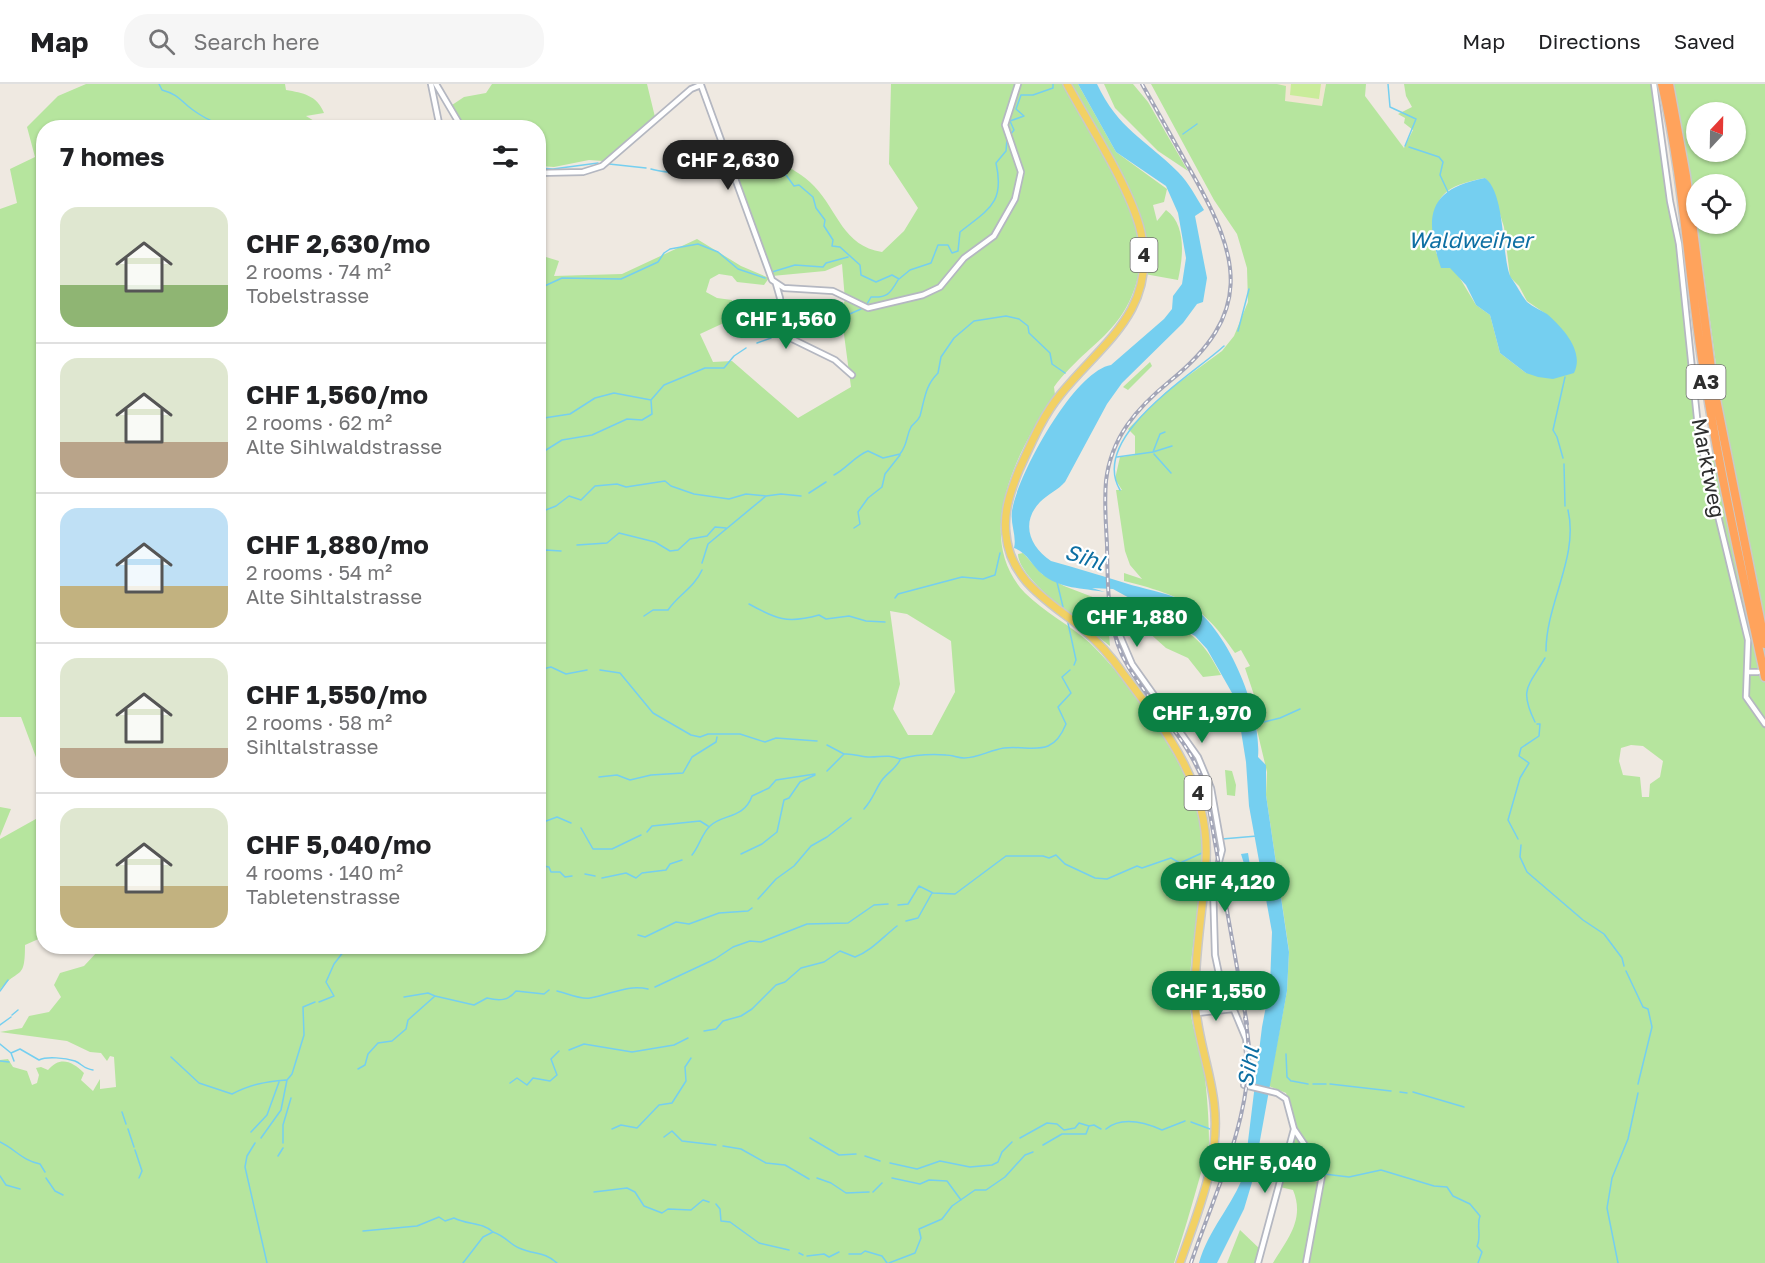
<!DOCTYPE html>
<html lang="en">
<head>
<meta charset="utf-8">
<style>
  :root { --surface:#fff; --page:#f6f6f6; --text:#202124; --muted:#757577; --line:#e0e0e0; --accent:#0b8043 }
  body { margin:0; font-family:"Golos Text",sans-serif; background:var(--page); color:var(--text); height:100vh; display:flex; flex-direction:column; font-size:22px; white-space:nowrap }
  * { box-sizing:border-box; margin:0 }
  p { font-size:20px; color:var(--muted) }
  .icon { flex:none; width:33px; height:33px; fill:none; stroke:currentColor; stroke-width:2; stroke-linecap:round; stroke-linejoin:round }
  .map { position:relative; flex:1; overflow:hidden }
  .details { position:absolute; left:36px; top:36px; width:510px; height:834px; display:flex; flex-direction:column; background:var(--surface); border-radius:24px; box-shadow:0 2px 4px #0004 }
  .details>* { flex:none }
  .needle { width:39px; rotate:22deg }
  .buttons { position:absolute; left:1686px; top:18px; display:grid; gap:12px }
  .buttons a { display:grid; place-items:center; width:60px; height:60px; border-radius:50%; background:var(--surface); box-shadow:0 2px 4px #0004; font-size:30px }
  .price { position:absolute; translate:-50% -51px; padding:0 14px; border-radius:21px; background:var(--accent); color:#fff; font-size:20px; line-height:39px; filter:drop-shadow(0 2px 3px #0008) }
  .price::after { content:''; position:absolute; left:50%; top:36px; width:18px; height:14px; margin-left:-9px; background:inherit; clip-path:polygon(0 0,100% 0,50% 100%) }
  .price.current { background:#222; color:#fff }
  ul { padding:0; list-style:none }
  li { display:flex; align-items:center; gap:18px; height:150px; padding:0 24px }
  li+li { border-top:2px solid var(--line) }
  li span { display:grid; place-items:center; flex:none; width:168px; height:120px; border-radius:18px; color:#555 }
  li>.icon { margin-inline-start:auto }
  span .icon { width:72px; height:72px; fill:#fffc; stroke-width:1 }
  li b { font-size:26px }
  h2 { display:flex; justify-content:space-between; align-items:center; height:72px; padding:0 24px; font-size:26px }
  header { display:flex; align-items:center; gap:36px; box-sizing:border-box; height:84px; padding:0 30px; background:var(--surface); border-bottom:2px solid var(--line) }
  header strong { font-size:28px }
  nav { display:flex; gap:33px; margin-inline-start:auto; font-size:21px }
  .search { width:420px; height:54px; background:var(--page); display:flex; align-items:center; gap:15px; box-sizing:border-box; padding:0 21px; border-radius:24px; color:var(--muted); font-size:22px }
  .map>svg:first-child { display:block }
  .education { fill:#f0e6d1 }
  .green { fill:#b6e59e; fill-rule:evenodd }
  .pitch { fill:#c9ec9a }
  .water { fill:#75cff0 }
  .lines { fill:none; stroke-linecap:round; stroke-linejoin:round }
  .stream { stroke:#75cff0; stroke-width:1.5 }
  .street-casing { stroke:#b4b7c1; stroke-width:8 }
  .primary-casing { stroke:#c9c9c9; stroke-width:10 }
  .highway-casing { stroke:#c9c9c9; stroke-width:11 }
  .street { stroke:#fff; stroke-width:4.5 }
  .primary { stroke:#f2d163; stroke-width:7 }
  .highway { stroke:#ffa35c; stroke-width:8 }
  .rail-casing { stroke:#a3a6b8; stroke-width:4 }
  .rail { stroke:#fff; stroke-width:1.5; stroke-dasharray:4.5; stroke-linecap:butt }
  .labels { text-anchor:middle; stroke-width:4.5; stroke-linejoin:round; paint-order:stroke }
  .shield { fill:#fff; stroke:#6d6d6d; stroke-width:1.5 }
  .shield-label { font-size:20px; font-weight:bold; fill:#2e2e2e }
  .street-label { font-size:21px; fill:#2e2e2e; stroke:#fff }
  .water-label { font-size:22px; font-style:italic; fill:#0d6fa3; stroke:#fff }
</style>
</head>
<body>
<header>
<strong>Map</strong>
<div class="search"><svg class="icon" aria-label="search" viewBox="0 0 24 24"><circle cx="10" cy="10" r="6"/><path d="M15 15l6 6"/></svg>Search here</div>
<nav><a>Map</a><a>Directions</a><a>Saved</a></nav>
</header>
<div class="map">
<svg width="1765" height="1179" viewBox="0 0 1765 1179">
  <rect width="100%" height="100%" fill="#efe9e1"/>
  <!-- education -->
  <path class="education" d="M1277,0h49l-4,23 -37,-6z"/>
  <!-- green -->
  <path class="green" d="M86,0h199l1,6c17,3 31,5 38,23l-18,3 18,11 -280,1v632h-7l-16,-43h-21v-508l17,-6 -7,-34 25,-12 -8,-30 31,-31z
    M492,0h155l8,33 -52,44 -14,-1 -35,7 -15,-1 -1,-38 -73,-1 -13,-22 12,-8 22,-4z
    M891,0h187l38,68 51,37 -3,13 -11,3 4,16 9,-11c21,15 17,48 12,70l-39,-7c-14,61 -50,68 -85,114l1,8c-36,52 -84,141 -30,198 19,19 45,32 65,50 37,36 84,102 103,151 25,66 -7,142 -3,211 1,22 11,44 14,65 3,23 5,50 5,73 -1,12 -7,25 -10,37 -8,28 -16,56 -25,83h-1174v-203l8,-1 5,8 14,4 5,14 5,-2 2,-8 -3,-7 5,-1 7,3c12,-14 24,-9 36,3l-3,7 12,11 7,-12v10l16,-2 -2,-30 -4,-1 -3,5 -6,-8 -11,-1 -23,-11 -67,-9 22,-4 7,-12 20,-4 12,-15 -7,-12 6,-12 24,-7 14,-15 -11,-4 451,-1 1,-684 7,-5 13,4 -5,15 68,-2 75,-35 44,27 28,12 -5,7 -27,-3 -5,-6 -13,-2 -9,5 -4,13 11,6 15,2 12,26 -16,-5 -28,13 13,28 19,-1 66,57 53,-31 -8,-60c-17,-1 -31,8 -49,7l-10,-9h35l20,-9 6,-16 -3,-36 -17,7 -53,5 -37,-106 41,-11c12,8 28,16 38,27 24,25 29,60 68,66l22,-21 14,-23 -29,-44zM890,527l17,3 44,27 4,51 -23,43h-24l-15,-26 7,-25z
    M1104,0h29l15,18 40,69 -30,-20 -43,-43z
    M1151,0h126l9,2 -1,15 37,5 4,-22h40l-1,12 39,52 9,-18 -9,-7 1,-5 -7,-4 14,-7 -6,-11 -2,-12h248l11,89 14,76 19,181 18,29 36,167 15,-4 -41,-198 -27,-200h39v-40h-40v35l-23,-135h92v1179h-492c15,-25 32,-44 20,-73l-13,-3 2,-7 -27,-8 2,-7 27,8 13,-45 -11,-35 -17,-7 18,-95 2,-40 -23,-156 1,-23 -11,-46 2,-19 -13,-39 5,-2 -9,-16 -6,3c-33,-49 -55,-58 -111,-72v-8l18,6 -12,-14 -5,-14 -9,-61h6l-7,-11 5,-22 15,-2v-19l-7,-7 38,-37 56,-41 12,-15 14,-34 -1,-34 -10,-34 -23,-34zM1696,28h40v40h-40zM1485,94l6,8 13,41 6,50 9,9 8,15 19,13 -20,59 -26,-20 -10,-38 -14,-10 -18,-30 -22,-22c-3,-49 -5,-65 49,-75zM1631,661l12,1 20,15 -3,16 -10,7 -1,13h-7l-2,-20 -17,-2 -4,-14 2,-13z
    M1150,278l2,4 -24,24 -5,-3z
    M1023,469l19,21 22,12 73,28c8,-1 15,3 23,6 35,12 44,23 61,55l-18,2 -15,-19 -22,-10 -29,-26 -21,-10 -8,11 2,23c-21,-18 -92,-66 -92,-92z
    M1225,686l7,1 4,14 -1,11 -8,-1z
    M0,723l11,2 -11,27z
    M43,731v122l-18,8c0,37 -6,21 -25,45v-151z
    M1240,1146l21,20 -4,13h-30z"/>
  <!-- pitch -->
  <path class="pitch" d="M1291,0h30l-2,15 -29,-4z"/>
  <!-- water -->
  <path class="water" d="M1078,0h19c21,45 48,55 81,88 11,11 18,25 26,38l-9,6 12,62 -4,24 -6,2 -14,19 -61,60 -15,21 -42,78c-7,8 -17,12 -25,20 -20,21 -10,45 11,59 25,7 49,14 74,22 19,6 39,9 57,17 44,21 80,111 76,157l8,8v30l23,157 -2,39 -34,188 -9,30 -27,54h-18c9,-33 34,-58 45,-89l18,-147 8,-42 2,-53 -23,-126 -3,-44 -10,-62 -29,-51 -12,-13 -19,-11 -13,-16 -30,-9 -20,-11 -21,-1 13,4c-23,-4 -45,-3 -63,-18 -10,-8 -15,-22 -28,-26 3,-12 -4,-24 -2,-37 5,-35 62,-140 99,-146l53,-46 8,-10 1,-13 9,-12 4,-26 -8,-45 -12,-27 -50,-34z
    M1485,94c22,16 16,87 27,101 5,7 10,17 15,23 6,5 14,8 20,12 15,13 38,37 27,59l-21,6 -15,-2 -12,-4 -26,-20 -10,-38 -14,-10 -10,-20 -16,-17h-9c-17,-51 -14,-79 44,-90z
    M1248,769l5,32 -3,-2 -9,-29z"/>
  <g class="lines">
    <!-- stream -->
    <path class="stream" d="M159,0l3,6c18,5 18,11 31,20 15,11 29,17 48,18
      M1388,0l2,23 26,12 -11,27
      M262,44l12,-4 4,4
      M281,44h5
      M1183,50l14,-10
      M1010,51l4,-5 -4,-9 14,-5 -8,-7 5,-14h12l20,-7v-4
      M1409,63l30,10 4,5 -3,13 8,17
      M609,80l37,4
      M538,84l15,1 45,-6
      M651,85c13,4 68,8 79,4
      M736,87l9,1 5,-7 19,8 17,2 8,11 5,-1 14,12 3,11 9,12 -1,6 9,14 -1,6 8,1 20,18 1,10 15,7 16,-7 7,4 11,-9 21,-7 7,-18h10l4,8 6,-2 2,-19c29,-23 45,-29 36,-69l10,-12 1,-12
      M772,188l23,-7 28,2 3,-4 22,-6
      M538,205l24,-11 59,1 37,-17 6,-9 6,-4 28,-5 20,8 20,17 27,9
      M867,220l4,-7c16,1 19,-3 27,-17
      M786,242c14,4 20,0 30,3l45,-20
      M1238,247l11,-42
      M757,259l14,-5 9,-9
      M538,338l6,-4 26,-4 25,-16 19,-5 37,7 13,-15 41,-17h19l10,-12 12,-8
      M1153,368l7,-18 5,-2
      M1154,370l17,19
      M538,371l24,-15 30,-5 35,-16 15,1 10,-6 -1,-14
      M1117,373l36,-5 19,-6
      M1563,374l-6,-21 -4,-7 12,-53
      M1564,380l1,42
      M834,391c13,-7 21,-19 34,-24l15,7 17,-4c8,-10 6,-18 11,-27 3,-4 7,-6 9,-11 5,-18 5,-30 18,-43l3,-16 13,-19 20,-17 32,-5 13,3 9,7 1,7 21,20 2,11 13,9
      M1120,406c-31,-53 71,-114 104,-144
      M809,409l17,-11
      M538,429l18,-7 13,-10 12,4 14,-14 22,-2 9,3 39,-6 6,5 23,8 35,5 17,-5 20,2
      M854,444l6,-4 -2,-12 10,-14 14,-11 3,-13 15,-19
      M577,461l30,-2 12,-10 36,9 15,9 8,-1 12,-11 17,-3 8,-9 11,1
      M539,469l6,-3 16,1
      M702,479l6,-19 58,-48 15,-2 20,2
      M1057,498l6,25
      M895,514l3,-4 64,-17 21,2 12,-4 5,-22
      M749,520c27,15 38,20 70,11l7,4 23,-3 17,5 19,1
      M644,532l9,-6h15c10,-15 26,-22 34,-40
      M1068,539l8,37 -2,5
      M1546,567c0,-48 33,-94 22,-141
      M538,586l13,-3 15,7 21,-4
      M600,586l20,3 33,40 38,22 9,2 8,-3h32l25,8 11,-4 41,3
      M1259,638h2
      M1264,638l16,-4 20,-9
      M1535,638c-16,-33 -7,-35 10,-64
      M827,661l17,9
      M827,687l17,-17c9,-1 17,3 26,3 12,0 18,-3 30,2 14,-4 31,-5 46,-4 6,0 12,3 18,3 14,0 26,-8 40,-10 28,-3 48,11 62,-24l-8,-17 13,-14 -9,-16 8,-7
      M599,693l18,-2 13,5 21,-5 32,-2 9,-16 24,-15 1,-5
      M864,725c8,-9 10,-16 16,-26 5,-9 15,-13 20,-23
      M538,740l19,-7 14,6
      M581,744l12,21h19l29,-14
      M647,748l5,-6 48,-5 8,5
      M1222,755l35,-3
      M1518,755l-10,-19 12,-42 9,-15 -10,-7 2,-8 18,-12 1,-12h-3
      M1521,761l-1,12 7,15 56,48 21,14 18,24 2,8
      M741,770l21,-10 15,-12 7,-32 5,-2 11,-16 15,-7
      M692,771c7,-8 10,-22 18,-29 12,-12 34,-7 42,-30l17,-8 7,-8 39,-6
      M538,781l11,2 2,5h9l5,5 7,-1
      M585,790l10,2
      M602,794l24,-5 10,5 6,-5 24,-3 4,-6 12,-4
      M758,815l18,-20 18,-13 17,-20 16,-9 24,-19
      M898,821l10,-1 11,-18 14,7 22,1 51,-38h37l6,2 7,-3 9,9 30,14 12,1 30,-13 5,2 29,-10 9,5 22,-10
      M906,837l12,-3 14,-25
      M638,851l7,2 31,-15 13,2 30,-11 29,-2 4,-3
      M1626,887l17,36 5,2 4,18 -14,57
      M655,903l60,-28 18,-12 17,-6 11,1 46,-18 41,-1 26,-18 14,-1
      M0,907l8,-11
      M557,907c9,2 24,9 33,7 20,-3 37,-14 58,-9
      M404,913l24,-4 7,3
      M319,918l15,-6 -8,-14 8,-18 10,-13 36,-5
      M12,931l6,-5
      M0,941l11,-8
      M704,947l12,-2 7,-8 18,-5 11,-7 24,-24 9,-3 16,-14 23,-6 16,-11 15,6c16,-6 28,-20 42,-31
      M0,960l11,9 3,8
      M569,966l15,-6 48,8 42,-7 14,-7
      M11,969l9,-4 19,11c8,-4 26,-2 36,1 7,3 9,8 18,9
      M1286,970l1,23 4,4
      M171,973l28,26 33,11c20,-10 32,-12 54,-14
      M0,977l9,1
      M358,985l7,-4 3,-11 10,-11 14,-2 14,-12 2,-9 27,-24 39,9 13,-7c12,3 21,3 29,-7l28,3 5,-4
      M1292,997l16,3
      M510,999l7,-5 10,7 6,-7 17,3 7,-6 -6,-16 8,-8
      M1313,1000h13h-3
      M1330,1000l61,7
      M1400,1008l7,1
      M1413,1008l51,15
      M122,1028l4,12
      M1191,1038l19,7
      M128,1045l6,18
      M612,1045l9,-4 16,3 22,-23 13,-2 14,-22 -1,-14 6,-9
      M1106,1045c16,-13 40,-6 56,1l23,-9
      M251,1048l16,-17 12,-33
      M664,1053l8,-6 10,10 34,4
      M261,1054l20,-28 6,-30 5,-6 12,-39 -1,-28 12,-5
      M810,1054l29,17 17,-1
      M1020,1054l27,-15 10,1 7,6 11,-2 4,-5 10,3
      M0,1058c15,7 23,19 40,22l5,8
      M255,1059l-8,13 -2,11 22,96
      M283,1059v-18l8,-27
      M1237,1060l14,2
      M1043,1061l19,-11h24l3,-8 5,-1 7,4
      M723,1062l18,3 25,14 19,2 24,14
      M135,1066l7,21 -3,7
      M278,1072l5,-8
      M865,1072l15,5
      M890,1079l27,6 23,-8 30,6 22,-2 6,-3 4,-10 10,-10
      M1256,1084l24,7
      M1324,1090l25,3 32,-7 53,16 13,1 6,9 17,8 10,12c-4,10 2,20 -3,30l5,6 -4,11
      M0,1092l6,9 14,4
      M1284,1092l24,4 11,-5
      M46,1094l9,13 8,4
      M817,1094l14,5 15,10 23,-1
      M892,1094l28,6 9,-4 18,1 14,19
      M594,1108l33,-4 8,4 9,14 18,7 6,-4 23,1 12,-10 6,2
      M873,1108l9,-9
      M716,1120l4,5 1,12 9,1 29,21 30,7
      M363,1147l54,-5 22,-9 6,4 9,-3c14,7 28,4 39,14
      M799,1169l4,2
      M849,1170h12l4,-3 17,5 5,7
      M807,1172l17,-2 5,3 10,-5
      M463,1179l20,-26 10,-5c14,5 16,12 26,16 15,7 25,3 38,15
      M889,1179l26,-10 6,-15 -2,-9 23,-10 10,-13 23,-16h11l19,-13 20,-22 8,-3
      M1618,1179l-11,-55 5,-30 16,-39 10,-46"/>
    <defs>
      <path id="street" d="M431,0l9,44
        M436,0l26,44
        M1654,0l16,117 9,43 20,193 49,203 -2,57 19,27
        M701,1l71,195 12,8 49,3 35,17 55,-13 17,-8 24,-29 30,-22 21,-37 6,-27 -16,-47 13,-41
        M538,89l45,-1 19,-6 89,-77 10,-4
        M776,200l4,14 2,28 6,11 47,23 17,15
        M1126,536l-9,9 15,35 66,93 13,31 11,62 -9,35 2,70 4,19 27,65 2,15 -4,31 33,8 9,6 8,30 27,40 1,7 -16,87
        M1749,588h9
        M1197,929l36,-4
        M1258,1179l36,-134"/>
      <path id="primary" d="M1067,0c22,41 68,110 75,154 13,75 -41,106 -82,157 -18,22 -29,49 -41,75 -8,20 -16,42 -13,64 4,47 43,67 76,94 15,13 29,28 40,44 43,57 88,113 84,188 -2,46 -12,93 -11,139 1,35 15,69 19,104 7,56 -16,108 -34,160"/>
      <path id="highway" d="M1662,0c21,91 26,184 40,275 16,107 40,213 63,318
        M1669,0l17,92 27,208 52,260"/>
    </defs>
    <!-- street casing -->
    <use href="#street" class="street-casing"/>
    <!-- primary casing -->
    <use href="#primary" class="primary-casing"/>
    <!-- highway casing -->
    <use href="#highway" class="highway-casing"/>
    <!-- street -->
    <use href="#street" class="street"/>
    <!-- primary -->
    <use href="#primary" class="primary"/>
    <!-- highway -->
    <use href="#highway" class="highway"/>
    <defs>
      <path id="rail" d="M1142,0c17,30 34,61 51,91 48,84 60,139 -23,206 -33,27 -59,56 -64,100 -2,22 0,43 1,64 1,43 -1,86 22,123 24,39 61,74 76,118l42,238
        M1191,1179c25,-75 71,-165 54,-245"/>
    </defs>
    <!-- rail casing -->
    <use href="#rail" class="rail-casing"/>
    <!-- rail -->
    <use href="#rail" class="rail"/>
  </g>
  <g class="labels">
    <!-- shield labels -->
    <g class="shield">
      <rect x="1130.5" y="154" width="27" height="34" rx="4.5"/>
      <rect x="1686.5" y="281" width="39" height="34" rx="4.5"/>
      <rect x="1184.5" y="692" width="27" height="34" rx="4.5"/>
    </g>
    <g class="shield-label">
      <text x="1144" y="178">4</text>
      <text x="1706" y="305">A3</text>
      <text x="1198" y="716">4</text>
    </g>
    <!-- street labels -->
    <g class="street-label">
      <text transform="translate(1708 384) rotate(79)" y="7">Marktweg</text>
    </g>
    <!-- water labels -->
    <g class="water-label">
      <text x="1470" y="164">Waldweiher</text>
      <text transform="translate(1085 473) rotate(18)" y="8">Sihl</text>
      <text transform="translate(1248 983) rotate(-80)" y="8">Sihl</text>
    </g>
  </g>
</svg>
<div class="buttons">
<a><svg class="needle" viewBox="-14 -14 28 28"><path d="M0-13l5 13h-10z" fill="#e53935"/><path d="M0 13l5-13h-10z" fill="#757577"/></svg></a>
<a><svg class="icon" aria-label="locate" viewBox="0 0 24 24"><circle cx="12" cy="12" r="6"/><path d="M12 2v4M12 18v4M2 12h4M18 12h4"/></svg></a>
</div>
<b class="price current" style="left:728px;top:107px">CHF 2,630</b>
<b class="price" style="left:786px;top:266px">CHF 1,560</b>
<b class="price" style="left:1137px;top:564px">CHF 1,880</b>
<b class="price" style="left:1202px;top:660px">CHF 1,970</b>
<b class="price" style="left:1225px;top:829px">CHF 4,120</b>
<b class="price" style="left:1216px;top:938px">CHF 1,550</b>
<b class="price" style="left:1265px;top:1110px">CHF 5,040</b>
<section class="details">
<h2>7 homes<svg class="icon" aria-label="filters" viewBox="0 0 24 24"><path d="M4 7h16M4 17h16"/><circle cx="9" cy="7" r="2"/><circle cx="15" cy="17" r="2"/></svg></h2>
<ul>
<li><span style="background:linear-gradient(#dfe7d0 65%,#8fb573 0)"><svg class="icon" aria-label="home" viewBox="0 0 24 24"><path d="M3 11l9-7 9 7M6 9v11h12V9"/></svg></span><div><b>CHF 2,630/mo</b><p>2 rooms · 74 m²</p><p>Tobelstrasse</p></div></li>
<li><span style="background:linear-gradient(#dfe7d0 70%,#b9a48a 0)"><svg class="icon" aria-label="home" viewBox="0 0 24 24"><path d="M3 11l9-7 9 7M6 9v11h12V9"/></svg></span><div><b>CHF 1,560/mo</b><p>2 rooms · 62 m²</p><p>Alte Sihlwaldstrasse</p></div></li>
<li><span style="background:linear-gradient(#bfe0f5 65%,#c2b280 0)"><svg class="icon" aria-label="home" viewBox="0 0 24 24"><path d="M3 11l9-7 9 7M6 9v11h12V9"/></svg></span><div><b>CHF 1,880/mo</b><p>2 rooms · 54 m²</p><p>Alte Sihltalstrasse</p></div></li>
<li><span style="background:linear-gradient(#dfe7d0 75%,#b9a48a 0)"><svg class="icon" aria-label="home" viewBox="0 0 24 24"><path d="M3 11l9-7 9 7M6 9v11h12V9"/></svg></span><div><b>CHF 1,550/mo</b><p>2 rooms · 58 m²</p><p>Sihltalstrasse</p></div></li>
<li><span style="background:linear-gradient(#dfe7d0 65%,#c2b280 0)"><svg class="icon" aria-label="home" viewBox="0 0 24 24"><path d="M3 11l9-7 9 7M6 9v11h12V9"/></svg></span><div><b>CHF 5,040/mo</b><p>4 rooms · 140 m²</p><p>Tabletenstrasse</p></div></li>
</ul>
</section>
</div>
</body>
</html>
